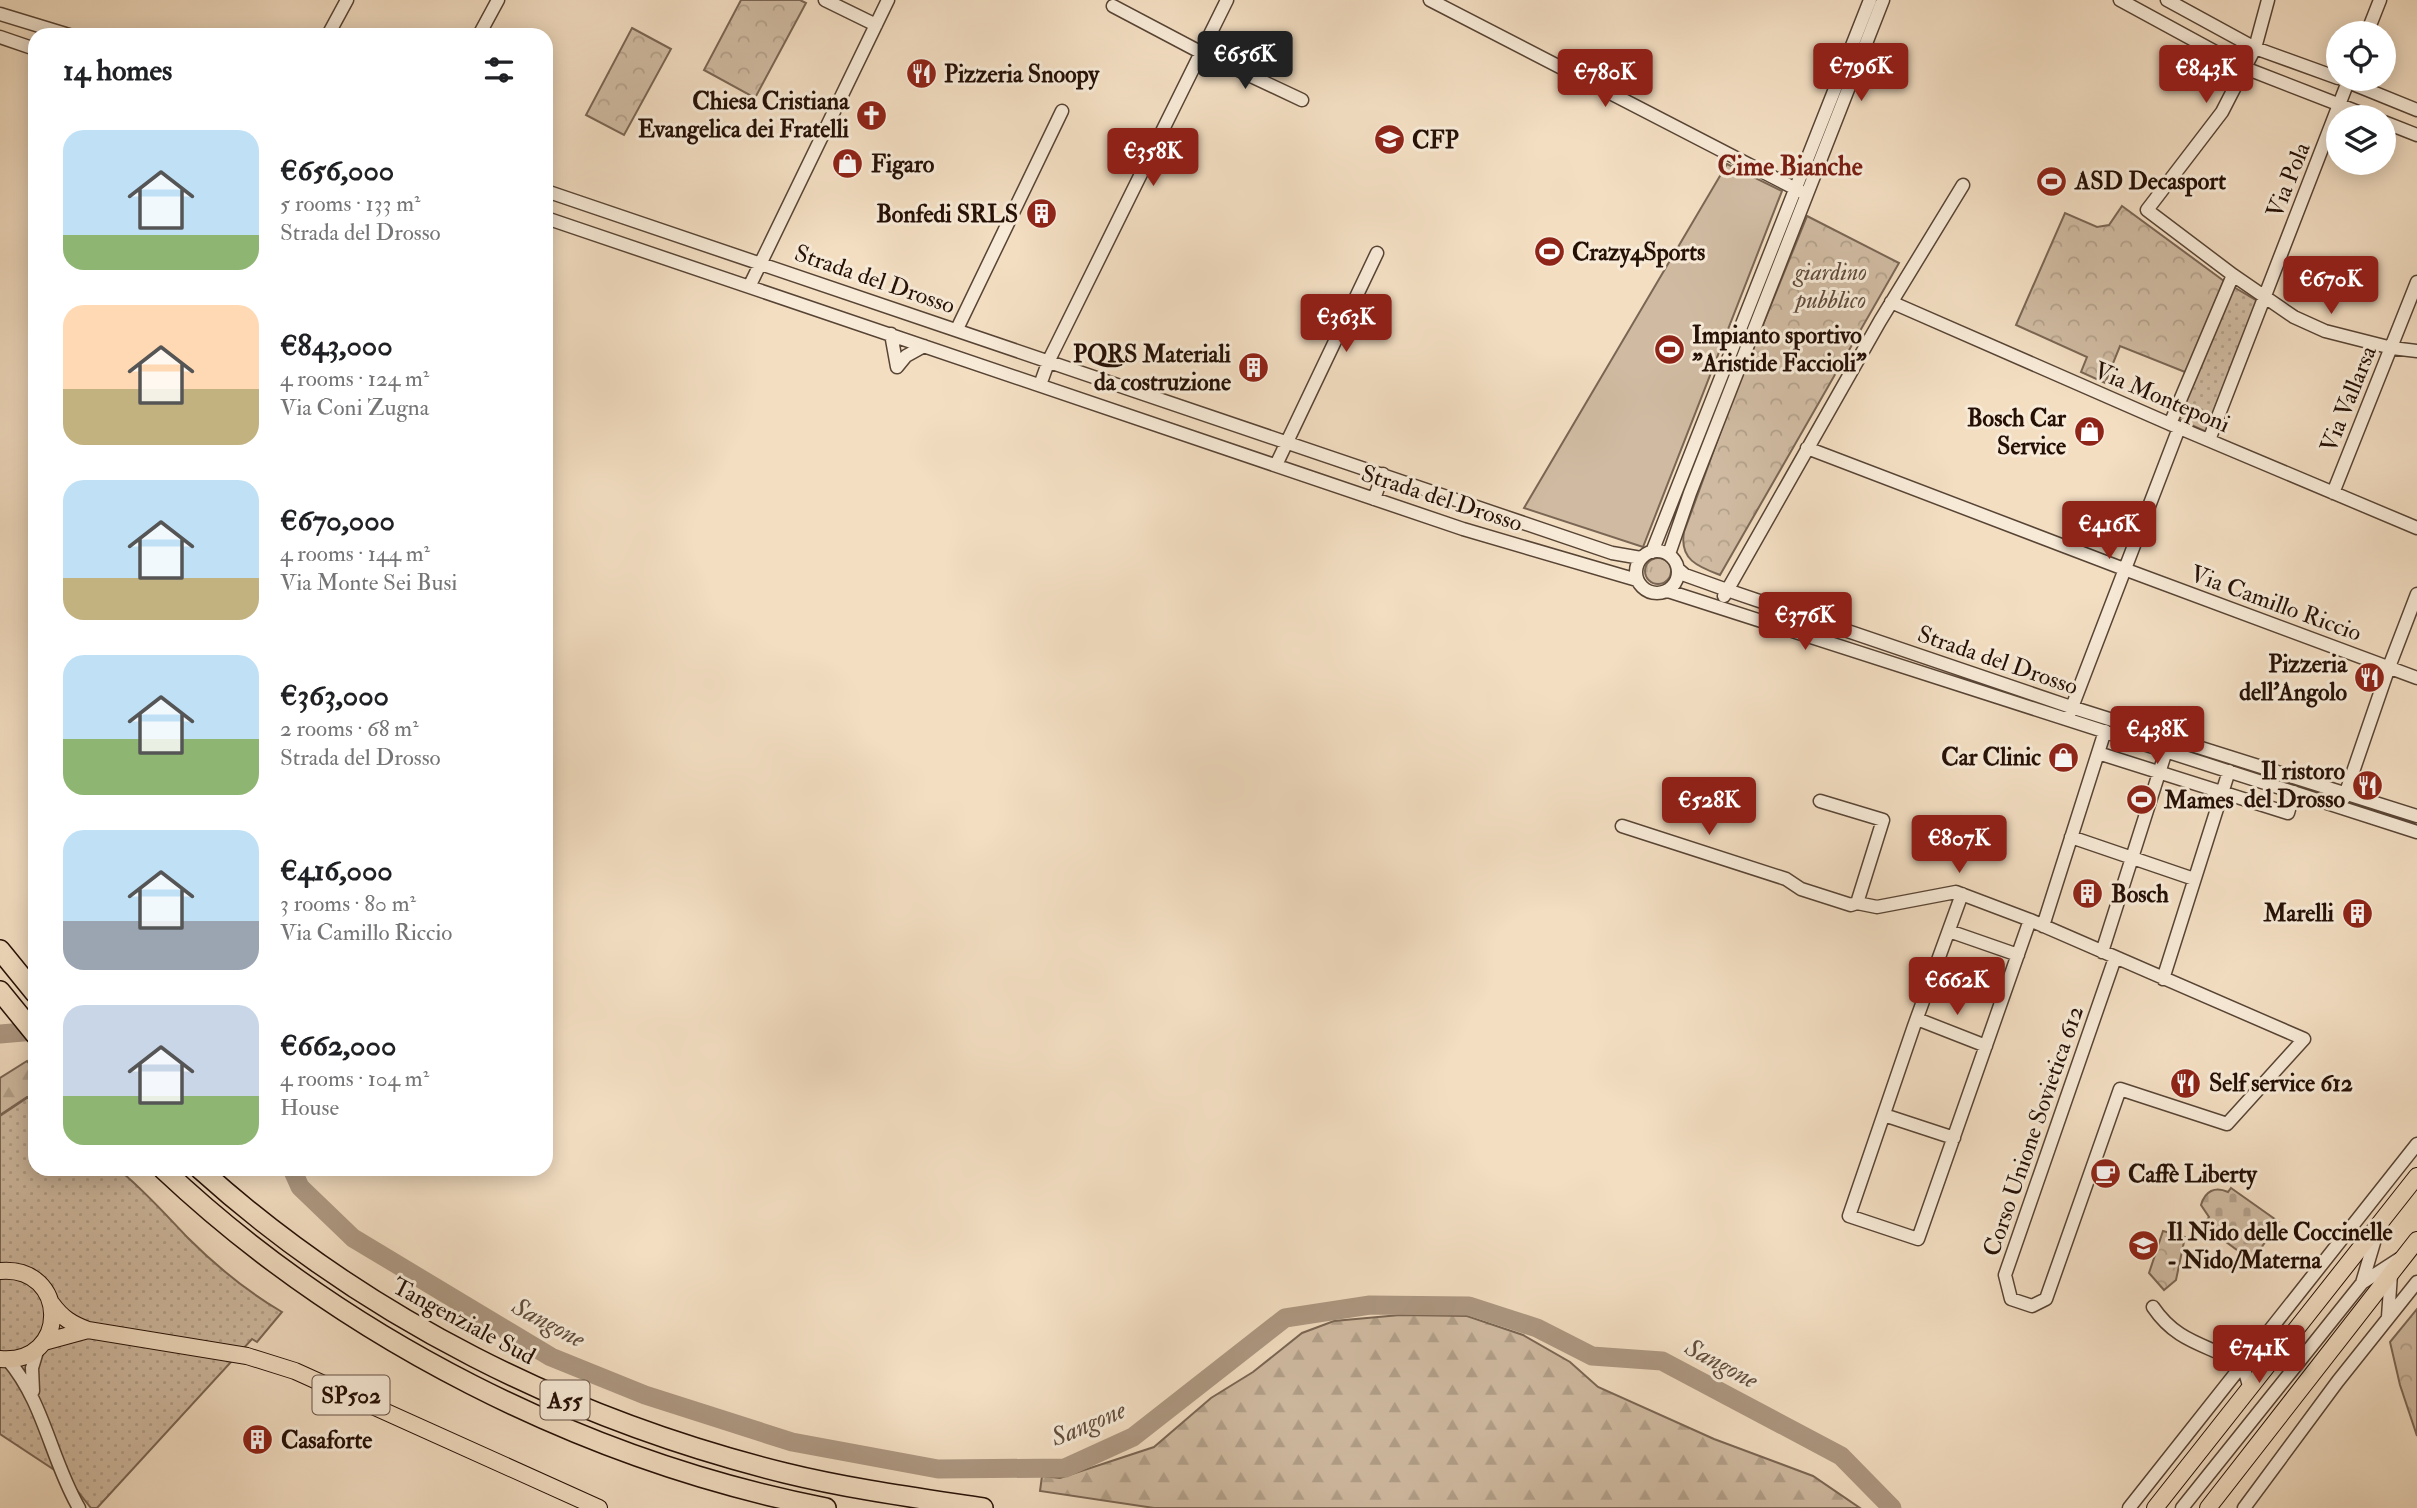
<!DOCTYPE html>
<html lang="en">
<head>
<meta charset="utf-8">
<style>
  :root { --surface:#fff; --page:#f2f2f2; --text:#202124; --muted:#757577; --accent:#8f2418 }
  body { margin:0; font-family:"IM FELL Double Pica",serif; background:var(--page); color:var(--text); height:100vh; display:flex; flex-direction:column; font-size:26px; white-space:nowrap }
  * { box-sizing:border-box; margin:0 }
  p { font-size:23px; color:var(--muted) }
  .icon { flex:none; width:38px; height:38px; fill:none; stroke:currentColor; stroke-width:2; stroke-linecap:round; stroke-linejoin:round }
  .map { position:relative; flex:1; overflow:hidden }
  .sheet { position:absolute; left:28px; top:28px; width:525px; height:1148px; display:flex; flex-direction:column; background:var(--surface); border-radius:21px; box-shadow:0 4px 18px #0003 }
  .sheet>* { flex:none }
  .controls { position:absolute; left:2326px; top:21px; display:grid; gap:14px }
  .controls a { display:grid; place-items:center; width:70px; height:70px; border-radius:50%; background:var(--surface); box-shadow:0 4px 18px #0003; font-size:35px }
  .price { position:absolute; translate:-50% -60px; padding:0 16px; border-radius:7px; background:var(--accent); color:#fff; font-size:23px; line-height:46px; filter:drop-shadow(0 2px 4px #0008) }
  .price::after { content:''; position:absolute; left:50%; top:42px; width:21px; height:16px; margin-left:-10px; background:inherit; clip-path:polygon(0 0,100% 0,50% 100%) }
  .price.current { background:#222; color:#fff }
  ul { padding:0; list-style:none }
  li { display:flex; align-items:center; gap:21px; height:175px; padding:0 35px }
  li span { display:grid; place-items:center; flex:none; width:196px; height:140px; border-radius:21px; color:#555 }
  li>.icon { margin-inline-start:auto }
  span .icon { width:84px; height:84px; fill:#fffc; stroke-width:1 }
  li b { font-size:30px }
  h2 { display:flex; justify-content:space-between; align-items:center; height:84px; padding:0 35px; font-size:30px }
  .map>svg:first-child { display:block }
  .grass { fill:url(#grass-tufts); stroke:#7a6654; stroke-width:2 }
  .forest { fill:url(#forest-firs); stroke:#7a6654; stroke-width:2 }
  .cemetery { fill:url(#cemetery-stones); stroke:#7a6654; stroke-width:2 }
  .park { fill:url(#park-crowns); stroke:#7a6654; stroke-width:2 }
  .garden { fill:url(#garden-dots); stroke:#7a6654; stroke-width:2 }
  .pitch { fill:#d0bba2; stroke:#7a6654; stroke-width:2 }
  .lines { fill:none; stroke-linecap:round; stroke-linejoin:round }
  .river { stroke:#ad9882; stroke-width:19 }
  .minor-casing { stroke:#584435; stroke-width:15 }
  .major-casing { stroke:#251006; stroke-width:18 }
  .highway-casing { stroke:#251006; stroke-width:22 }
  .minor { stroke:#f7ead7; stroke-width:12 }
  .major { stroke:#f3dec2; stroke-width:16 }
  .highway { stroke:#f3dec2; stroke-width:19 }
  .labels { text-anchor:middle; stroke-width:6; stroke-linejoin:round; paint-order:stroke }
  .shield { fill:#f7ead7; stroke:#645145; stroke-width:2 }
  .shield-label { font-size:23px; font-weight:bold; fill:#251006 }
  .poi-label { font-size:24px; font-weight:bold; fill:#251006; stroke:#f7ead7; text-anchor:start }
  .street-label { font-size:24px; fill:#251006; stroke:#f7ead7 }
  .park-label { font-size:24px; font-style:italic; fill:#614c3d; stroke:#f7ead7 }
  .neighbourhood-label { font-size:26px; font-weight:bold; fill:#7a1f14; stroke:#f7ead7 }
  .water-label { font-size:26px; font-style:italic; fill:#624d3e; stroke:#f7ead7 }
</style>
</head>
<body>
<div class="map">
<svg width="2417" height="1508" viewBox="0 0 2417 1508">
  <defs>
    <pattern id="grass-tufts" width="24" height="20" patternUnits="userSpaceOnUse" patternTransform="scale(1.75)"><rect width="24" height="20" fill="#d0bba2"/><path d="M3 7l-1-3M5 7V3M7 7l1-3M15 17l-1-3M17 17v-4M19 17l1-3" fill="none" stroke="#b2a08a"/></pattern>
    <pattern id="forest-firs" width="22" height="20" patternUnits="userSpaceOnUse" patternTransform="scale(1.75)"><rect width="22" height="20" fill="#d0bba2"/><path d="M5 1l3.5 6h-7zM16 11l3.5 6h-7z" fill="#b2a08a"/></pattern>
    <pattern id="cemetery-stones" width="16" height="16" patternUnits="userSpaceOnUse" patternTransform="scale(1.75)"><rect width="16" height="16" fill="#d0bba2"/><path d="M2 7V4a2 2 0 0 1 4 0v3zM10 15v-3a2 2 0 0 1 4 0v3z" fill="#b2a08a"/></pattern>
    <pattern id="park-crowns" width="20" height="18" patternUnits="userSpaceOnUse" patternTransform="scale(1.75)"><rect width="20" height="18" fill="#d0bba2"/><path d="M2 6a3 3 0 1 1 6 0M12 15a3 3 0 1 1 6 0" fill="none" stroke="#b2a08a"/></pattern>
    <pattern id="garden-dots" width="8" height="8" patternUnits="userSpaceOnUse" patternTransform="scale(1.75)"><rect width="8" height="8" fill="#d0bba2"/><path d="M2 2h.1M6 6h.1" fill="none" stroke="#b2a08a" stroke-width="1.8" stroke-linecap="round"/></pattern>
  </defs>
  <rect width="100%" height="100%" fill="#f3dec2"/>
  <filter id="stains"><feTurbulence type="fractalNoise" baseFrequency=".00286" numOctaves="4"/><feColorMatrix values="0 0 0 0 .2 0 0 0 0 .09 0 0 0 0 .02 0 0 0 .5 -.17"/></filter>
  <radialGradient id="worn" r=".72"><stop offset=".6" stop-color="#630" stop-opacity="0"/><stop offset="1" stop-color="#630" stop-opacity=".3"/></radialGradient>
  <!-- grass -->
  <path class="grass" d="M1645 571a13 13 0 1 1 26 0a13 13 0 1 1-26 0Z"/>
  <!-- forest -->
  <path class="forest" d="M27,1061l8,9v27h-8l-27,18v-37z
    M1400,1315l67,1 56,19 47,27 28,25 116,52 99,37 47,32h-706l-114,-17 2,-15 18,2 94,-31 57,-49 42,-26 49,-39 32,-12z"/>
  <!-- cemetery -->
  <path class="cemetery" d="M2231,1188l48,34 -27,39 -49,-36 6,-8 -8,-12c4,-14 14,-19 27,-13z"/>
  <!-- park -->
  <path class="park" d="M741,0h59l6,3 -51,95 -51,-28z
    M632,28l39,21 -47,86 -38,-20z
    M2122,206l102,75 -34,84 -5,7 -65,-26 -15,37 -24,-11 6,-15 -71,-32 49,-112 32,14 12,-2z
    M1807,216l92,47 -179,312c-21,-8 -41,-15 -36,-43l46,-126z
    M2163,1231l22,6 -9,43 -12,10 -15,-17z
    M2417,1309v127l-17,-51 -10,-43z"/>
  <!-- garden -->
  <path class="garden" d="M2232,286l27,16 -50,131 -31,-14z
    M27,1098h8v71h83c26,21 47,45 70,69 28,28 60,54 94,74l-25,30 -5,-3 -155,169h-6l-23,-29 -68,-45v-318z"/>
  <!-- pitch -->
  <path class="pitch" d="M1727,164l55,27 -139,356 -119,-39z"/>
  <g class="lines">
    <!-- river -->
    <path class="river" d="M0,1034l35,-3
      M292,1169l8,18 53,51 198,119 94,38 147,47 146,27 127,-1 68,-31 152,-119 85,-13 99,1 68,22 55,28 70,5 179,95 51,52"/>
    <defs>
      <path id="minor" d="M825,0l51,25
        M1430,0l370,191
        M2120,0l125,68 126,49
        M2167,0l88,48 83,30
        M2268,0l-13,48 -33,64 -75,98 86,65 61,42 31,14 67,17 25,3
        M1113,6l89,47 100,47
        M0,14l69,21
        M2367,33l13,-33
        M328,35l19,-35
        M479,35l19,-35
        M0,37l35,12
        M2343,80l74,30
        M2384,122l33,13
        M546,191l1066,362 29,5
        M546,218l917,311 174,51
        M750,285l138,-285
        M1891,302l279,122 247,104
        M957,329l105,-218
        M891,334l6,33
        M897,367l9,-11 18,-10
        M1040,385l9,-25 178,-360
        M2170,424l63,-149
        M2209,440l140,-361
        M1807,448l317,121 293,109
        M1276,465l101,-212
        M2333,493l84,-211
        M1374,499l9,-25
        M1636 572a21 21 0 1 1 42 0a21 21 0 1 1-42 0Z
        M1652,552l218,-552
        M1669,554l21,-61 193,-493
        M1678,569l7,6 42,15 344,117 346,109
        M1668,591l749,241
        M1724,596l156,-275 83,-136
        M2069,715l110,-287
        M2098,753l190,60 6,-21
        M2344,798l45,-131 28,-73
        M1820,801l63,19 -26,83 20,4 79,-15 74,28 274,119 -77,85 -107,-35 -74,210 -14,7 -21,-7 -6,-24 110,-317
        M1622,826l164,53 15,10 50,16 6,-2
        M2071,837l123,42
        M1962,894l-48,132 -65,190 69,23 112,-319
        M2043,926l62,-195
        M1949,931l69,24
        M2102,952l64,-201
        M2163,979l66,-208
        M1917,1019l69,27
        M1884,1115l70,23
        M2362,1283l16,-54
        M2153,1307c25,37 55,37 90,58l7,24
        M2388,1317l3,-43
        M8,1360c36,42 43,100 71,148
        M33,1391l-1,-23 6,-20
        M2129,1508l288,-364
        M2182,1508l180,-225 37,-24
        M2244,1508l94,-127 79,-99"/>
      <path id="major" d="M0,1271c69,-6 70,94 0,88
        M52,1304c10,14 20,20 36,26l159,26 48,15 304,137
        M44,1342l44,-12
        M2155,1508l262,-332
        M2208,1508l209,-268"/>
      <path id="highway" d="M0,950l35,43
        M0,991l35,43
        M163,1169c179,169 421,292 663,339
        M200,1169c165,149 371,251 585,304 65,16 132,25 198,35"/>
    </defs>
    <!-- minor casing -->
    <use href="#minor" class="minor-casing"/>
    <!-- major casing -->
    <use href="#major" class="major-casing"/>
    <!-- highway casing -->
    <use href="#highway" class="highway-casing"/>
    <!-- minor -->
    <use href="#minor" class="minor"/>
    <!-- major -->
    <use href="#major" class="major"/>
    <!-- highway -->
    <use href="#highway" class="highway"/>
  </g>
  <!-- icons -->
  <defs>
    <symbol id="restaurant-disc" viewBox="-11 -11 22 22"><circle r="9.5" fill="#8f2418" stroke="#f7ead7"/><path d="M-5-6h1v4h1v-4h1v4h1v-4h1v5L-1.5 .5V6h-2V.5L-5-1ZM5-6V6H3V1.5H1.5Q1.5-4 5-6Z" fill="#fff"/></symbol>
    <symbol id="church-disc" viewBox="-11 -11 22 22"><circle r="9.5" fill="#8f2418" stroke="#f7ead7"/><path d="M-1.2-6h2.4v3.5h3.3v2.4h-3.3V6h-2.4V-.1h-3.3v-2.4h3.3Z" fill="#fff"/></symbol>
    <symbol id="school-disc" viewBox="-11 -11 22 22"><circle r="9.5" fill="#8f2418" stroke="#f7ead7"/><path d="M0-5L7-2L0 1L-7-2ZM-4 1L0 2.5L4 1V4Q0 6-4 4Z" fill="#fff"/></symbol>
    <symbol id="shop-disc" viewBox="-11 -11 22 22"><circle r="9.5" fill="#8f2418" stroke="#f7ead7"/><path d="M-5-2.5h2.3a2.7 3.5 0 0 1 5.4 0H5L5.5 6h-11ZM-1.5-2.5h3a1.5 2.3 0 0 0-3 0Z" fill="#fff"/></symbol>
    <symbol id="stadium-disc" viewBox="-11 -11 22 22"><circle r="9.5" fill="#8f2418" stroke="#f7ead7"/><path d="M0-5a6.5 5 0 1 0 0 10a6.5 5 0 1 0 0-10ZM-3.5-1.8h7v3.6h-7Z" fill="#fff"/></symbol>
    <symbol id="building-disc" viewBox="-11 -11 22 22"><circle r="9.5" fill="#8f2418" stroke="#f7ead7"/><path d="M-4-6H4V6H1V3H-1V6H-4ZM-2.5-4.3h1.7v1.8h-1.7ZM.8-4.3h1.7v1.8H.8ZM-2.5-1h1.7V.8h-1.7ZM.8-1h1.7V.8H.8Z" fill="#fff"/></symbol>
    <symbol id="cafe-disc" viewBox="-11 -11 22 22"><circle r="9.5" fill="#8f2418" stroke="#f7ead7"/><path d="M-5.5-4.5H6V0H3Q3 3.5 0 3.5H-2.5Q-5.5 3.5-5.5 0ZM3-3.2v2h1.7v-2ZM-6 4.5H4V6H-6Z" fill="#fff"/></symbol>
  </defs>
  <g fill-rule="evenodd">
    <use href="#restaurant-disc" x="904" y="56" width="35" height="35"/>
    <use href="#church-disc" x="854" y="98" width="35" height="35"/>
    <use href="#school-disc" x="1372" y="122" width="35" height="35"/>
    <use href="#shop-disc" x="830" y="146" width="35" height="35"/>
    <use href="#stadium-disc" x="2034" y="164" width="35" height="35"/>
    <use href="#building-disc" x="1024" y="196" width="35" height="35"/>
    <use href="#stadium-disc" x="1532" y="234" width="35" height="35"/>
    <use href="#stadium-disc" x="1652" y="332" width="35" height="35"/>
    <use href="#building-disc" x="1236" y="350" width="35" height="35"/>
    <use href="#shop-disc" x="2072" y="414" width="35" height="35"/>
    <use href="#restaurant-disc" x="2352" y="660" width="35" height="35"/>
    <use href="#shop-disc" x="2046" y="740" width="35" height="35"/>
    <use href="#restaurant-disc" x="2350" y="768" width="35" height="35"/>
    <use href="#stadium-disc" x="2124" y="782" width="35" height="35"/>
    <use href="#building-disc" x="2070" y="876" width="35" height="35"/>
    <use href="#building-disc" x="2340" y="896" width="35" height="35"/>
    <use href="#restaurant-disc" x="2168" y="1066" width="35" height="35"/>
    <use href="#cafe-disc" x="2088" y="1156" width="35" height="35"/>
    <use href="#school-disc" x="2126" y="1228" width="35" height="35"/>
    <use href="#building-disc" x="240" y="1422" width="35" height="35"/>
  </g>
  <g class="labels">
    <!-- shield labels -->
    <g class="shield">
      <rect x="312.5" y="1375.5" width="77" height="39" rx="5"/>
      <rect x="540.5" y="1380.5" width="49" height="39" rx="5"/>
    </g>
    <g class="shield-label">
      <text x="351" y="1403">SP502</text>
      <text x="565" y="1408">A55</text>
    </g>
    <!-- poi labels -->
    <g class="poi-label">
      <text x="944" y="82">Pizzeria Snoopy</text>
      <text x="849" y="109" text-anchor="end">Chiesa Cristiana<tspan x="849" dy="28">Evangelica dei Fratelli</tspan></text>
      <text x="1412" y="148">CFP</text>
      <text x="871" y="172">Figaro</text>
      <text x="2075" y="189">ASD Decasport</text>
      <text x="1018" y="222" text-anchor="end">Bonfedi SRLS</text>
      <text x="1572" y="260">Crazy4Sports</text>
      <text x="1692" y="343">Impianto sportivo<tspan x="1692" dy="28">"Aristide Faccioli"</tspan></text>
      <text x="1231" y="362" text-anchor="end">PQRS Materiali<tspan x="1231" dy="28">da costruzione</tspan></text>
      <text x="2066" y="426" text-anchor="end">Bosch Car<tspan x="2066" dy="28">Service</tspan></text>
      <text x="2347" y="672" text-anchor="end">Pizzeria<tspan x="2347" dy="28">dell'Angolo</tspan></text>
      <text x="2041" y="765" text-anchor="end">Car Clinic</text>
      <text x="2345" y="779" text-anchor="end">Il ristoro<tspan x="2345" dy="28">del Drosso</tspan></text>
      <text x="2164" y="808">Mames</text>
      <text x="2111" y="902">Bosch</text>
      <text x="2334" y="921" text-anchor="end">Marelli</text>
      <text x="2209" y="1091">Self service 612</text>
      <text x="2128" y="1182">Caffè Liberty</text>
      <text x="2167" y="1240">Il Nido delle Coccinelle<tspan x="2167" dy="28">- Nido/Materna</tspan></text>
      <text x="281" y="1448">Casaforte</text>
    </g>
    <!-- street labels -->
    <g class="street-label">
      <text transform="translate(2288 180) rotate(-68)" y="8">Via Pola</text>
      <text transform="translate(875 279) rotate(19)" y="8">Strada del Drosso</text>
      <text transform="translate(2162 397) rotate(23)" y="8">Via Monteponi</text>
      <text transform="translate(2348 399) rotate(-68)" y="8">Via Vallarsa</text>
      <text transform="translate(1442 498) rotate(18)" y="8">Strada del Drosso</text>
      <text transform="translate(2276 603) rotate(20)" y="8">Via Camillo Riccio</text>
      <text transform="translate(1998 660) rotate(19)" y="8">Strada del Drosso</text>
      <text transform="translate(2033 1131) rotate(-71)" y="8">Corso Unione Sovietica 612</text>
      <text transform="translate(464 1321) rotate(28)" y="8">Tangenziale Sud</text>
    </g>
    <!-- park labels -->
    <g class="park-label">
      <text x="1831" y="280">giardino<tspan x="1831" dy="28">pubblico</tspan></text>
    </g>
    <!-- neighbourhood labels -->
    <g class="neighbourhood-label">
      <text x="1790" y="175">Cime Bianche</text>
    </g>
    <!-- water labels -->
    <g class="water-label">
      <text transform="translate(549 1322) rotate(28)" y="9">Sangone</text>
      <text transform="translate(1722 1363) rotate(28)" y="9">Sangone</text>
      <text transform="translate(1088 1423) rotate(-23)" y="9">Sangone</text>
    </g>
  </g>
  <rect width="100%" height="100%" filter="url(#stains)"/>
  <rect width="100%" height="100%" fill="url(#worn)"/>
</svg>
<div class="controls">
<a><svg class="icon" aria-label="locate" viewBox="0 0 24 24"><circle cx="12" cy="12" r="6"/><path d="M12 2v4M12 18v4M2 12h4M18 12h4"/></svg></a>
<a><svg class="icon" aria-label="layers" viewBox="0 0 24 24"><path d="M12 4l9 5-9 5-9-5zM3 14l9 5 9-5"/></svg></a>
</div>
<b class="price current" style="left:1245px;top:91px">€656K</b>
<b class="price" style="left:1861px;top:103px">€796K</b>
<b class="price" style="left:2206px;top:105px">€843K</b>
<b class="price" style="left:1605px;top:109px">€780K</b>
<b class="price" style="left:1153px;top:188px">€358K</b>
<b class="price" style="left:2331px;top:316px">€670K</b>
<b class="price" style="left:1346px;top:354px">€363K</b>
<b class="price" style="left:2109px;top:561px">€416K</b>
<b class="price" style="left:1805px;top:652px">€376K</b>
<b class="price" style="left:2157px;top:766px">€438K</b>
<b class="price" style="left:1709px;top:837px">€528K</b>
<b class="price" style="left:1959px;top:875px">€807K</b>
<b class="price" style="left:1957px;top:1017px">€662K</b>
<b class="price" style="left:2259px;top:1385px">€741K</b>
<section class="sheet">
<h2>14 homes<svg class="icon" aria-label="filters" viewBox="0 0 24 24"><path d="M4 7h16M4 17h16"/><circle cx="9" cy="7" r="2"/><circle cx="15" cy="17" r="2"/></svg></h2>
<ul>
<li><span style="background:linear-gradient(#bfe0f5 75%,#8fb573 0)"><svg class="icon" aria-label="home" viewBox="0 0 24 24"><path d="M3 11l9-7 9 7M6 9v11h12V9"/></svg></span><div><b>€656,000</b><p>5 rooms · 133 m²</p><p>Strada del Drosso</p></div></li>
<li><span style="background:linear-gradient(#ffd9b3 60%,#c2b280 0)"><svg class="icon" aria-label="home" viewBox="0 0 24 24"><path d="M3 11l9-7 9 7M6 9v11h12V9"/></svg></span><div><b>€843,000</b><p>4 rooms · 124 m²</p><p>Via Coni Zugna</p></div></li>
<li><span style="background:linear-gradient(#bfe0f5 70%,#c2b280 0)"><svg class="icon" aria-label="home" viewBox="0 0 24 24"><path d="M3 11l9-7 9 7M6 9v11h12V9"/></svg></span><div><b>€670,000</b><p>4 rooms · 144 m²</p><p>Via Monte Sei Busi</p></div></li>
<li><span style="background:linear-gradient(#bfe0f5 60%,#8fb573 0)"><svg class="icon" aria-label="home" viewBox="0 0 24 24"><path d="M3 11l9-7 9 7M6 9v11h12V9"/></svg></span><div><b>€363,000</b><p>2 rooms · 68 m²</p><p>Strada del Drosso</p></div></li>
<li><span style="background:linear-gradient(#bfe0f5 65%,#9aa5b1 0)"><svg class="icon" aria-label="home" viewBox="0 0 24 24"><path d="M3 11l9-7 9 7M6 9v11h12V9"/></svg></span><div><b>€416,000</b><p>3 rooms · 80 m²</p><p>Via Camillo Riccio</p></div></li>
<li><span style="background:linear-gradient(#c9d6e8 65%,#8fb573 0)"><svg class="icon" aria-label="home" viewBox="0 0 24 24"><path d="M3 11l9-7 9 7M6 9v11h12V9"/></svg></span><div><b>€662,000</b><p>4 rooms · 104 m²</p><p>House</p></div></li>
</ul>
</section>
</div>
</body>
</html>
